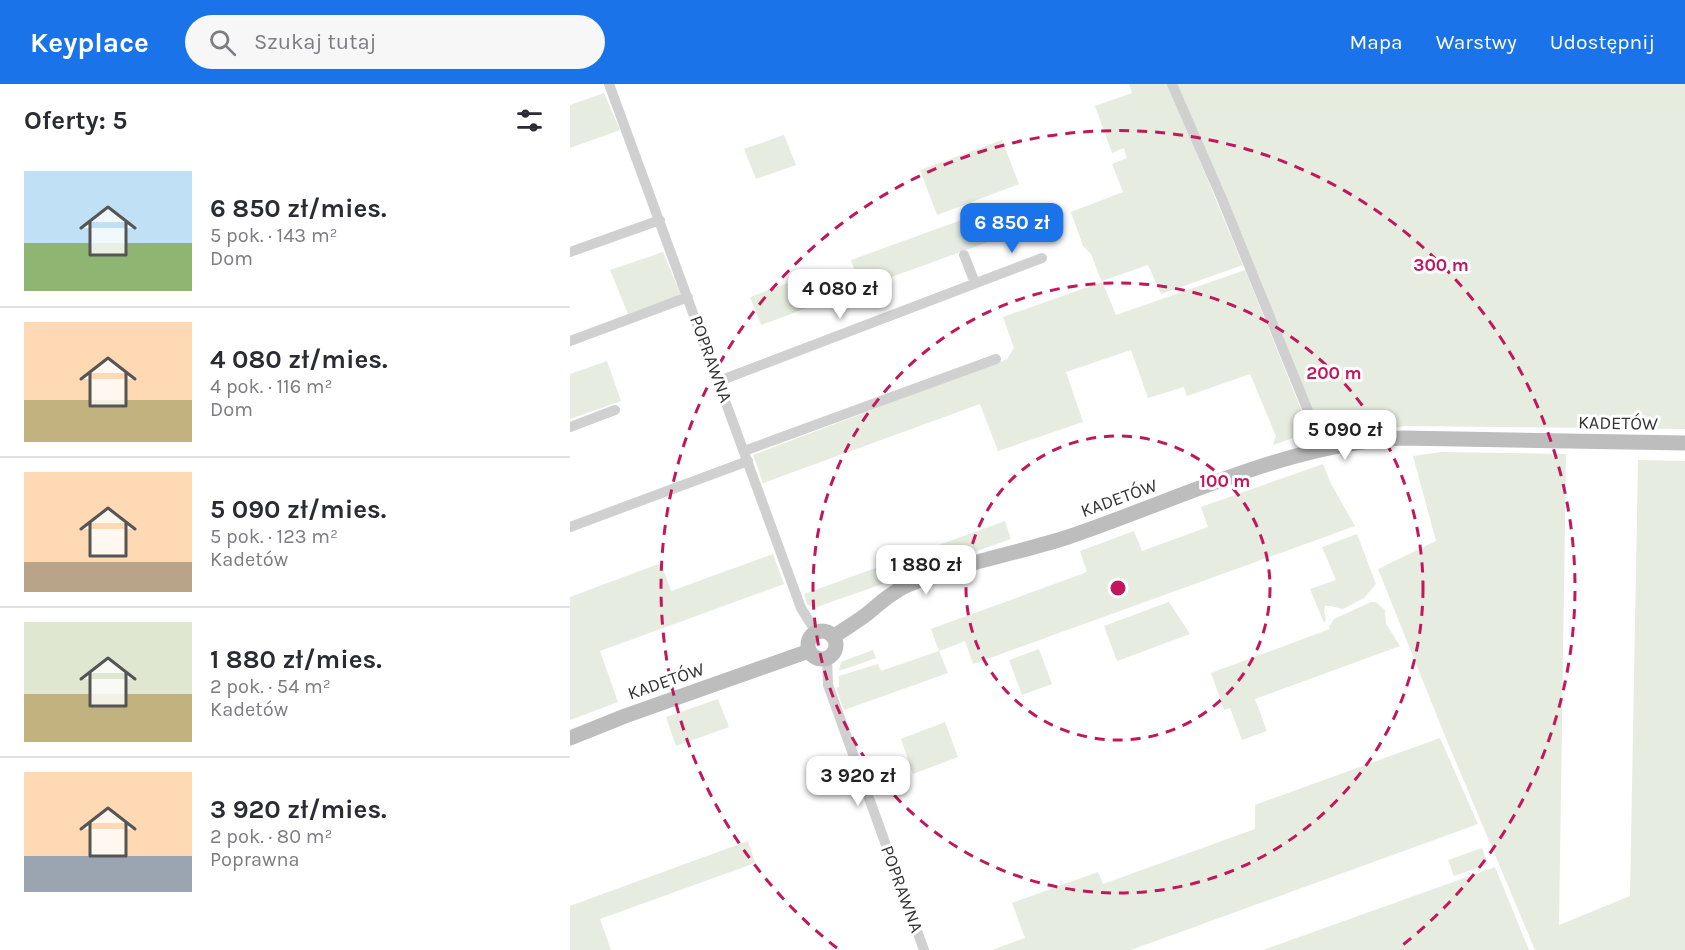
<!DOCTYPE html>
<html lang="pl">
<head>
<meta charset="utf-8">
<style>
  :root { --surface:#fff; --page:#f7f7f7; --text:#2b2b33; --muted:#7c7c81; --line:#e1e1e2; --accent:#1a73e8 }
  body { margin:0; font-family:Karla,sans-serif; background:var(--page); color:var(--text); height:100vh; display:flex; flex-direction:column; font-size:22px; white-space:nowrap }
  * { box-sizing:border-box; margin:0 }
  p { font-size:20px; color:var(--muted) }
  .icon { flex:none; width:33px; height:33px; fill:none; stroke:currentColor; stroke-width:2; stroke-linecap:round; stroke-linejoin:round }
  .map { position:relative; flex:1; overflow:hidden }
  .drawer { display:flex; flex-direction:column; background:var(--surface); width:570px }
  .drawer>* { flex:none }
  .price { position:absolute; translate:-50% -51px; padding:0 14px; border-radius:12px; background:#fff; color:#222; font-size:20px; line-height:39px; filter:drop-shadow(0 2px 3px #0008) }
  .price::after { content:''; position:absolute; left:50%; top:36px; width:18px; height:14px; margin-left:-9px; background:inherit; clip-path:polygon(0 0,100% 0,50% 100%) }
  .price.current { background:var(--accent); color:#fff }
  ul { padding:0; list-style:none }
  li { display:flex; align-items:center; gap:18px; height:150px; padding:0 24px }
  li+li { border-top:2px solid var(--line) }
  li span { display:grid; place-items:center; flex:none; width:168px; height:120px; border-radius:0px; color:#555 }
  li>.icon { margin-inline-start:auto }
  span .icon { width:72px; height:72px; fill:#fffc; stroke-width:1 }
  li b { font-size:26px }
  h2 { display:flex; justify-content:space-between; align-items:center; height:72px; padding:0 24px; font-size:26px }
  header { display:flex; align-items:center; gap:36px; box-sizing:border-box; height:84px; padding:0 30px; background:var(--accent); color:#fff }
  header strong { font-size:28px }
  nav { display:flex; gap:33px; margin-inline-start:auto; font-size:21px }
  .search { width:420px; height:54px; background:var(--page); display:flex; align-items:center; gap:15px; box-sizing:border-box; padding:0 21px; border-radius:33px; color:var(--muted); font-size:22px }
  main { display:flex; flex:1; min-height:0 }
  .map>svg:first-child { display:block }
  .green { fill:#e6ecdf }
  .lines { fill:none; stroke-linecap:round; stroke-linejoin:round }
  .street { stroke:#d0d0d0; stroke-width:10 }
  .secondary { stroke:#bdbdbd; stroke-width:15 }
  .ring { fill:none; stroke:#c2185b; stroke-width:3; stroke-dasharray:10 8 }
  .labels { text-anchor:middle; stroke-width:6; stroke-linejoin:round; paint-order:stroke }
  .street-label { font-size:18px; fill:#333; stroke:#fff }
  .centre { fill:#c2185b; stroke:#fff; stroke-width:3 }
  .ring-label { font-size:18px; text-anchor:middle; font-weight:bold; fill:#c2185b; stroke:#fff; stroke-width:6; stroke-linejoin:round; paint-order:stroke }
</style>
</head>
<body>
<header>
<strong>Keyplace</strong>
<div class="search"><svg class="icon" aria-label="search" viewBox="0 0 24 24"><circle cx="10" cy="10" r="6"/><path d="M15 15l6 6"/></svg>Szukaj tutaj</div>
<nav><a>Mapa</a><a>Warstwy</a><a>Udostępnij</a></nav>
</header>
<main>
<section class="drawer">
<h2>Oferty: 5<svg class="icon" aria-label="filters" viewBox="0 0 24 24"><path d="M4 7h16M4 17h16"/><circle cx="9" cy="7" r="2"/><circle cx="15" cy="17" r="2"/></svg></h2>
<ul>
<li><span style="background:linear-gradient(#bfe0f5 60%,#8fb573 0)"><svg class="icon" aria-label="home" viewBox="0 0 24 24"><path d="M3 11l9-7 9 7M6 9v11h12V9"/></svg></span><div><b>6 850 zł/mies.</b><p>5 pok. · 143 m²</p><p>Dom</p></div></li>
<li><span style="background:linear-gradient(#ffd9b3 65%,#c2b280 0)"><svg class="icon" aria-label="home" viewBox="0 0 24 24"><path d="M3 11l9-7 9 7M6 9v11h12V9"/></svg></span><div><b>4 080 zł/mies.</b><p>4 pok. · 116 m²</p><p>Dom</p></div></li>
<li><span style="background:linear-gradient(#ffd9b3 75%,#b9a48a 0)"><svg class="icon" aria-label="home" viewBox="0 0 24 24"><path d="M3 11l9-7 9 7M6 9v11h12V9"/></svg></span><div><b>5 090 zł/mies.</b><p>5 pok. · 123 m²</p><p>Kadetów</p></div></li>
<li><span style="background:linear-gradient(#dfe7d0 60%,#c2b280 0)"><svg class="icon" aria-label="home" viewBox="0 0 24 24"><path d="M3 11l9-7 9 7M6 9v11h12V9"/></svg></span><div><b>1 880 zł/mies.</b><p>2 pok. · 54 m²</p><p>Kadetów</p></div></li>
<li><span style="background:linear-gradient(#ffd9b3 70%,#9aa5b1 0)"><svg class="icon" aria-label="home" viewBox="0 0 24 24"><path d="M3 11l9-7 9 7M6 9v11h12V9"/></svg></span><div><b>3 920 zł/mies.</b><p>2 pok. · 80 m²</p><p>Poprawna</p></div></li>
</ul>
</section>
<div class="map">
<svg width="1115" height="866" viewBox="0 0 1115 866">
  <rect width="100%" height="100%" fill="#fff"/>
  <!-- green -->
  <path class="green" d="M559,0h39l75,181 -82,29 -13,-29 -46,16 14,34 129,-45 65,162 -37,13 3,-9 -26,-62 -63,22 -3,-9 -36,11 -17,-48 -65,22 17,50 -85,29 -18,-47 -217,79 -10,-28 254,-96 7,-11 -11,-31 99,-35 -11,-28 -8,-8 -12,-34 52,-20 -11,-28 15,-6 -3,-10 -12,5 -17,-47 37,-13z
    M607,0h508v345l-279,-3 -83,13z
    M34,9l16,37 -50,18v-43z
    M214,51l12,30 -40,14 -12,-30z
    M432,56l17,44 -82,31 -17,-45z
    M433,121l10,28 -152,55 -10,-28z
    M93,168l18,43 -53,19 -18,-44z
    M232,194l10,28 -51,19 -11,-28z
    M37,277l14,40 -51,18v-45z
    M872,368l124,2 -7,471 71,-29 8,-436 47,1v489h-150l-90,-214 -67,-167 58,-28 -23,-85z
    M753,380l8,20 24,42 -382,138 -8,-23 -26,10 9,22 -104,37 -8,-22 3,-1v-11l39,-12 3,7 58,-20 -8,-22 156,-57 -7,-21 54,-20 8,20 66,-24 -7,-20z
    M435,437l6,18 -197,69 -7,-4 -3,-10z
    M787,450l19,50 -12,14 -21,11 -13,-3h-5l-1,5 2,8 -2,4 -14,-34 26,-9 -14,-33z
    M203,470l11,30 -184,67 18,51 -48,18v-123l91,-34 10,28z
    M599,518l21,32 -73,27 -13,-35z
    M801,518h5l9,8 1,14 14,22 -145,53 12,32 -25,9 -12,-32 -6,2 -13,-37 119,-44 -1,-2 5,-8z
    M469,565l13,35 -30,11 -13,-35z
    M303,566l3,8 -37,13 2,-9z
    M148,615l11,28 -53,19 -10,-29z
    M375,638l13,35 -45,17 -12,-35z
    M870,654l38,86 -347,126h-139l33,-12 -13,-35 86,-31 5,12 152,-55v-24z
    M178,757l7,22 -155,56 11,31h-41v-44z
    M912,764l6,16 -34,12 -6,-16z
    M925,783l34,83h-266z"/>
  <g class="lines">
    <!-- street -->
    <path class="street" d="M39,0l192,524 15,24
      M602,0l50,115 101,249
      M0,168l90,-32
      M394,171l11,28
      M0,257l118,-44
      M149,297l323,-123
      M0,343l45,-17
      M174,367l252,-92
      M0,443l178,-66
      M257,574l1,27 96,265"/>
    <!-- secondary -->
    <path class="secondary" d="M238 561a14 14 0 1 1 28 0a14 14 0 1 1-28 0Z
      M263,553c12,-8 23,-15 34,-23 13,-11 25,-22 41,-29 51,-22 108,-31 160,-48 110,-37 218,-93 334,-99l283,5
      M0,654l55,-22 184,-65"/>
  </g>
  <!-- distance rings -->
  <g class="ring">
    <circle cx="548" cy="504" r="152"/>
    <circle cx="548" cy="504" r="305"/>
    <path d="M267 864A457 457 0 1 1 829 864"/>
  </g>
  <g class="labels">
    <!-- street labels -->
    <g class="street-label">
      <text transform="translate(141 275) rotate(70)" y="6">POPRAWNA</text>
      <text transform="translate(1048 339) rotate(1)" y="6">KADETÓW</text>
      <text transform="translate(549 414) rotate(-20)" y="6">KADETÓW</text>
      <text transform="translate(96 597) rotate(-19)" y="6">KADETÓW</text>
      <text transform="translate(332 805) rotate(70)" y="6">POPRAWNA</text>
    </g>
  </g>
  <circle cx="548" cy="504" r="9" class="centre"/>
  <g class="ring-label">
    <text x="871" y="187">300 m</text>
    <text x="764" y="295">200 m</text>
    <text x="655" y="403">100 m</text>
  </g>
</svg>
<b class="price current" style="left:442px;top:170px">6 850 zł</b>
<b class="price" style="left:270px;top:236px">4 080 zł</b>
<b class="price" style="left:775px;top:377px">5 090 zł</b>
<b class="price" style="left:356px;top:512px">1 880 zł</b>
<b class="price" style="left:288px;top:723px">3 920 zł</b>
</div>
</main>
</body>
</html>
